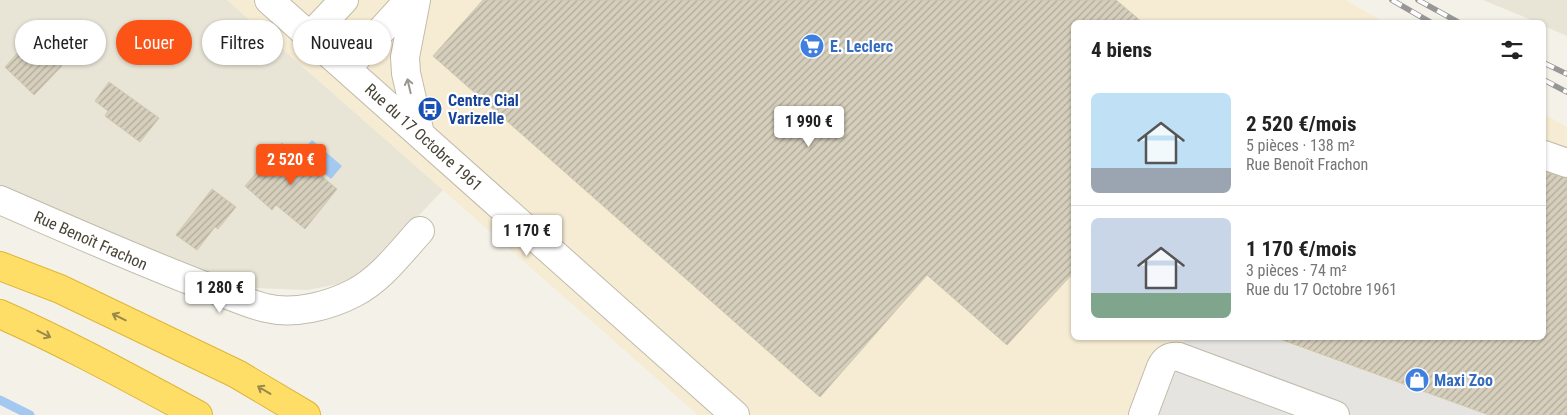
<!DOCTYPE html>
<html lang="fr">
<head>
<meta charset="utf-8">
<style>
  :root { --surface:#fff; --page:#f2f2f2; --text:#222; --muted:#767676; --line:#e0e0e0; --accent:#fc5417 }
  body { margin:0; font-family:"Roboto Condensed",sans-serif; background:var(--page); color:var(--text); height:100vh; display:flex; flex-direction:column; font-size:19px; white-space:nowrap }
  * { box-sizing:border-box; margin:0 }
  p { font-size:16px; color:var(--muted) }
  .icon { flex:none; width:28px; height:28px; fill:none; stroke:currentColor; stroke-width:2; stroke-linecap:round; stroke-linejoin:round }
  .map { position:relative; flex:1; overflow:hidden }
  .side { position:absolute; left:1071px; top:20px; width:475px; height:320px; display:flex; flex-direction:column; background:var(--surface); border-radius:8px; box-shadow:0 1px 4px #0004 }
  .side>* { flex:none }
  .guide { position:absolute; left:15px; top:20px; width:475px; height:45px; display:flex; gap:10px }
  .price { position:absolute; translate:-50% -42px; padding:0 11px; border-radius:5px; background:#fff; color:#222; font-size:16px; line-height:32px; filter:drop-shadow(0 1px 2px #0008) }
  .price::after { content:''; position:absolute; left:50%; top:30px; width:15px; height:11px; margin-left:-8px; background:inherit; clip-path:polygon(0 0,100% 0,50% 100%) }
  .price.current { background:var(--accent); color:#fff }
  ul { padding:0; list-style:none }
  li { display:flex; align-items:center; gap:15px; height:125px; padding:0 20px }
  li+li { border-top:1px solid var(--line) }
  li span { display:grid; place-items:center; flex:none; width:140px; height:100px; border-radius:8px; color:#555 }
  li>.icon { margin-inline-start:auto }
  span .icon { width:60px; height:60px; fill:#fffc; stroke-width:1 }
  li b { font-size:21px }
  h2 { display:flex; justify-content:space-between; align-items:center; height:60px; padding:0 20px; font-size:21px }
  .pill { padding:0 18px; border-radius:22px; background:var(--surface); box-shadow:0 1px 4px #0004; font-size:18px; line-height:45px }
  .pill.current { background:var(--accent); color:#fff }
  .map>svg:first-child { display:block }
  .residential { fill:#e8e5d6 }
  .commercial { fill:#f6ebd3 }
  .parking { fill:#e5e4e0 }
  .water { fill:#a4c9f1 }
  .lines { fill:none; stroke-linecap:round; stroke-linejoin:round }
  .stream { stroke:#a4c9f1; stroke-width:9 }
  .building { fill:url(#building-hatch); stroke:#d1c8b0 }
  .minor-casing { stroke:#c0bbaa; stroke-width:30 }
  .highway-casing { stroke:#dfb537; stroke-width:30 }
  .minor { stroke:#fff; stroke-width:28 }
  .highway { stroke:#ffde68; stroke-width:28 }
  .rail-casing { stroke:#979797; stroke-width:5.5 }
  .rail { stroke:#fff; stroke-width:4; stroke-dasharray:11; stroke-linecap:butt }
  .oneway { stroke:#9a9890 }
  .oneway2 { stroke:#9a894c }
  .labels { text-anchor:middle; stroke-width:4.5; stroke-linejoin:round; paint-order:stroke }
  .shop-label { font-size:16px; font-weight:bold; fill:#366cbe; stroke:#fff; text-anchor:start }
  .transit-label { font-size:16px; font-weight:bold; fill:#164399; stroke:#fff; text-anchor:start }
  .street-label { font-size:16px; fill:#484336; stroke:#fff }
</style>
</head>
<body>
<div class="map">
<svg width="1567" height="415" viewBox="0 0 1567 415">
  <defs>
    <pattern id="building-hatch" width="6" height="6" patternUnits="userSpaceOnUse" patternTransform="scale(1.25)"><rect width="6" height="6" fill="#d6cfbd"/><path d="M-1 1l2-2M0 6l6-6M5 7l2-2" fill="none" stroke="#b0aa9a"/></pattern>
  </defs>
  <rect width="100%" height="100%" fill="#f4f2e8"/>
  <!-- residential -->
  <path class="residential" d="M0,0h227l216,190 -77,81 -28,13 -30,6 -55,-2 -30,-7 -223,-72z
    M1483,0h84v36l-23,-10v-4h-8z"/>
  <!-- commercial -->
  <path class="commercial" d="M227,0h1118l39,22h-310v316h470v-224l23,13v288h-869z"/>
  <!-- parking -->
  <path class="parking" d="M1185,338h88l216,77h-331z"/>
  <!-- water -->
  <path class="water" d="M312,140l30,26 -11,13 -31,-26z"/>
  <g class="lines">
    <!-- stream -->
    <path class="stream" d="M0,400l30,15"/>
  </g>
  <!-- building -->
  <path class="building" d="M483,0h633l26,22h-68v250l-67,73 -80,-70 -107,122 -387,-341z
    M32,37l30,29 -28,29 -29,-28z
    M109,82l50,36 -19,24 -35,-26 3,-5 -13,-10z
    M282,143l55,46 -32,40 -29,-24 -4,5 -27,-24z
    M1544,171l23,7v237h-78l-207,-75v-2h262z
    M212,189l24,18 -18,22 -3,-2 -18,23 -21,-15z"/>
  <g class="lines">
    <defs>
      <path id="minor" d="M269,0l466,415
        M416,0l-11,57 1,16 14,61
        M310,36l34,-36
        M347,68l62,-68
        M1544,155l23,8
        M0,200c67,29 134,59 202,85 21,7 43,18 64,23 28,7 63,-2 88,-15 27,-14 46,-40 66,-62
        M1143,415l18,-48c4,-8 9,-11 18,-10l156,58"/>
      <path id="highway" d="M0,266l60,23 177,85 69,41
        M0,314c68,30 133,66 198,101"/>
    </defs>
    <!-- minor casing -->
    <use href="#minor" class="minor-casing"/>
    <!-- highway casing -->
    <use href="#highway" class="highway-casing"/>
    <!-- minor -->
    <use href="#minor" class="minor"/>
    <!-- highway -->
    <use href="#highway" class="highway"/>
    <defs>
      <path id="rail" d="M1392,0l38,22
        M1418,0l40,22
        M1544,63l23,11
        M1544,80l23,12"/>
    </defs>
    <!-- rail casing -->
    <use href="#rail" class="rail-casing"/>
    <!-- rail -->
    <use href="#rail" class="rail"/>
  </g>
  <!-- one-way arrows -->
  <defs><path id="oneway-shaft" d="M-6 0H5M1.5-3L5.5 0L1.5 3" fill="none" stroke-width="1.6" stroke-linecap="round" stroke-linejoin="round" transform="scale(1.25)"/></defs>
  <use class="oneway" href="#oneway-shaft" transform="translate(409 86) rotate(-103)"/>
  <g class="oneway2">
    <use href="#oneway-shaft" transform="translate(119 317) rotate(-154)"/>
    <use href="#oneway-shaft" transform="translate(44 334) rotate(27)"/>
    <use href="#oneway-shaft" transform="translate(264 390) rotate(-149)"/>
  </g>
  <!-- icons -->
  <defs>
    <symbol id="supermarket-disc" viewBox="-11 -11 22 22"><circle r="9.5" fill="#3f7fe0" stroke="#fff"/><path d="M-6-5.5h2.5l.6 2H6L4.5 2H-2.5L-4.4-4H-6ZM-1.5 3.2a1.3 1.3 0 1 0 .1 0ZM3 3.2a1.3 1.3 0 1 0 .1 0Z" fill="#fff"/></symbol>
    <symbol id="bus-disc" viewBox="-11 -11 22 22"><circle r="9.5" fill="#1a4fb4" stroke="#fff"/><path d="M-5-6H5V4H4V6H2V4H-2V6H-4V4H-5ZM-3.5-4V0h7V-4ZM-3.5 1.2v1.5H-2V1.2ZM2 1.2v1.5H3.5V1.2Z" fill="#fff"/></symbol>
    <symbol id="shop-disc" viewBox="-11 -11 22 22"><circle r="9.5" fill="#3f7fe0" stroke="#fff"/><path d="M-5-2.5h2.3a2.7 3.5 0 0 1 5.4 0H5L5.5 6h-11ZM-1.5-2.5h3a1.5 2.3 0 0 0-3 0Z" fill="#fff"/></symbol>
  </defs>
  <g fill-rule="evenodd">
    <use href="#supermarket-disc" x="798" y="32" width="28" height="28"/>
    <use href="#bus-disc" x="416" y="95" width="28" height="28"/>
    <use href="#shop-disc" x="1403" y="366" width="28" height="28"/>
  </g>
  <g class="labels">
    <!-- shop labels -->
    <g class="shop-label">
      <text x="830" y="52">E. Leclerc</text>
      <text x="1434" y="386">Maxi Zoo</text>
    </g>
    <!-- transit labels -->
    <g class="transit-label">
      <text x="448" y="106">Centre Cial<tspan x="448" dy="18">Varizelle</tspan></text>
    </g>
    <!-- street labels -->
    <g class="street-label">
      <text transform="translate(424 137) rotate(42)" y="6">Rue du 17 Octobre 1961</text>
      <text transform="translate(91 240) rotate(24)" y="6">Rue Benoît Frachon</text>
    </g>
  </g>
</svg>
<b class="price" style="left:809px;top:148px">1 990 €</b>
<b class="price current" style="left:291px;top:186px">2 520 €</b>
<b class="price" style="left:527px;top:257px">1 170 €</b>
<b class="price" style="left:220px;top:314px">1 280 €</b>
<div class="guide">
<a class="pill">Acheter</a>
<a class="pill current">Louer</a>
<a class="pill">Filtres</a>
<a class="pill">Nouveau</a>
</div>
<section class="side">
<h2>4 biens<svg class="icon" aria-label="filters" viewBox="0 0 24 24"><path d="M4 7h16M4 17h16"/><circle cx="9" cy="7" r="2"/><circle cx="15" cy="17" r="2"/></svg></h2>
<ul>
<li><span style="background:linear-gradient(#bfe0f5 75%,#9aa5b1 0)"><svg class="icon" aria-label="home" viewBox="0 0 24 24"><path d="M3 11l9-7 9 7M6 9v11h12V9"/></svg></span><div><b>2 520 €/mois</b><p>5 pièces · 138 m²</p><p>Rue Benoît Frachon</p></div></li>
<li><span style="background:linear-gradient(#c9d6e8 75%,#7fa58c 0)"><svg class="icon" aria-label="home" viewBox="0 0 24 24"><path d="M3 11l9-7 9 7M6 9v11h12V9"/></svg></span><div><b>1 170 €/mois</b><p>3 pièces · 74 m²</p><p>Rue du 17 Octobre 1961</p></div></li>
</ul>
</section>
</div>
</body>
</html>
